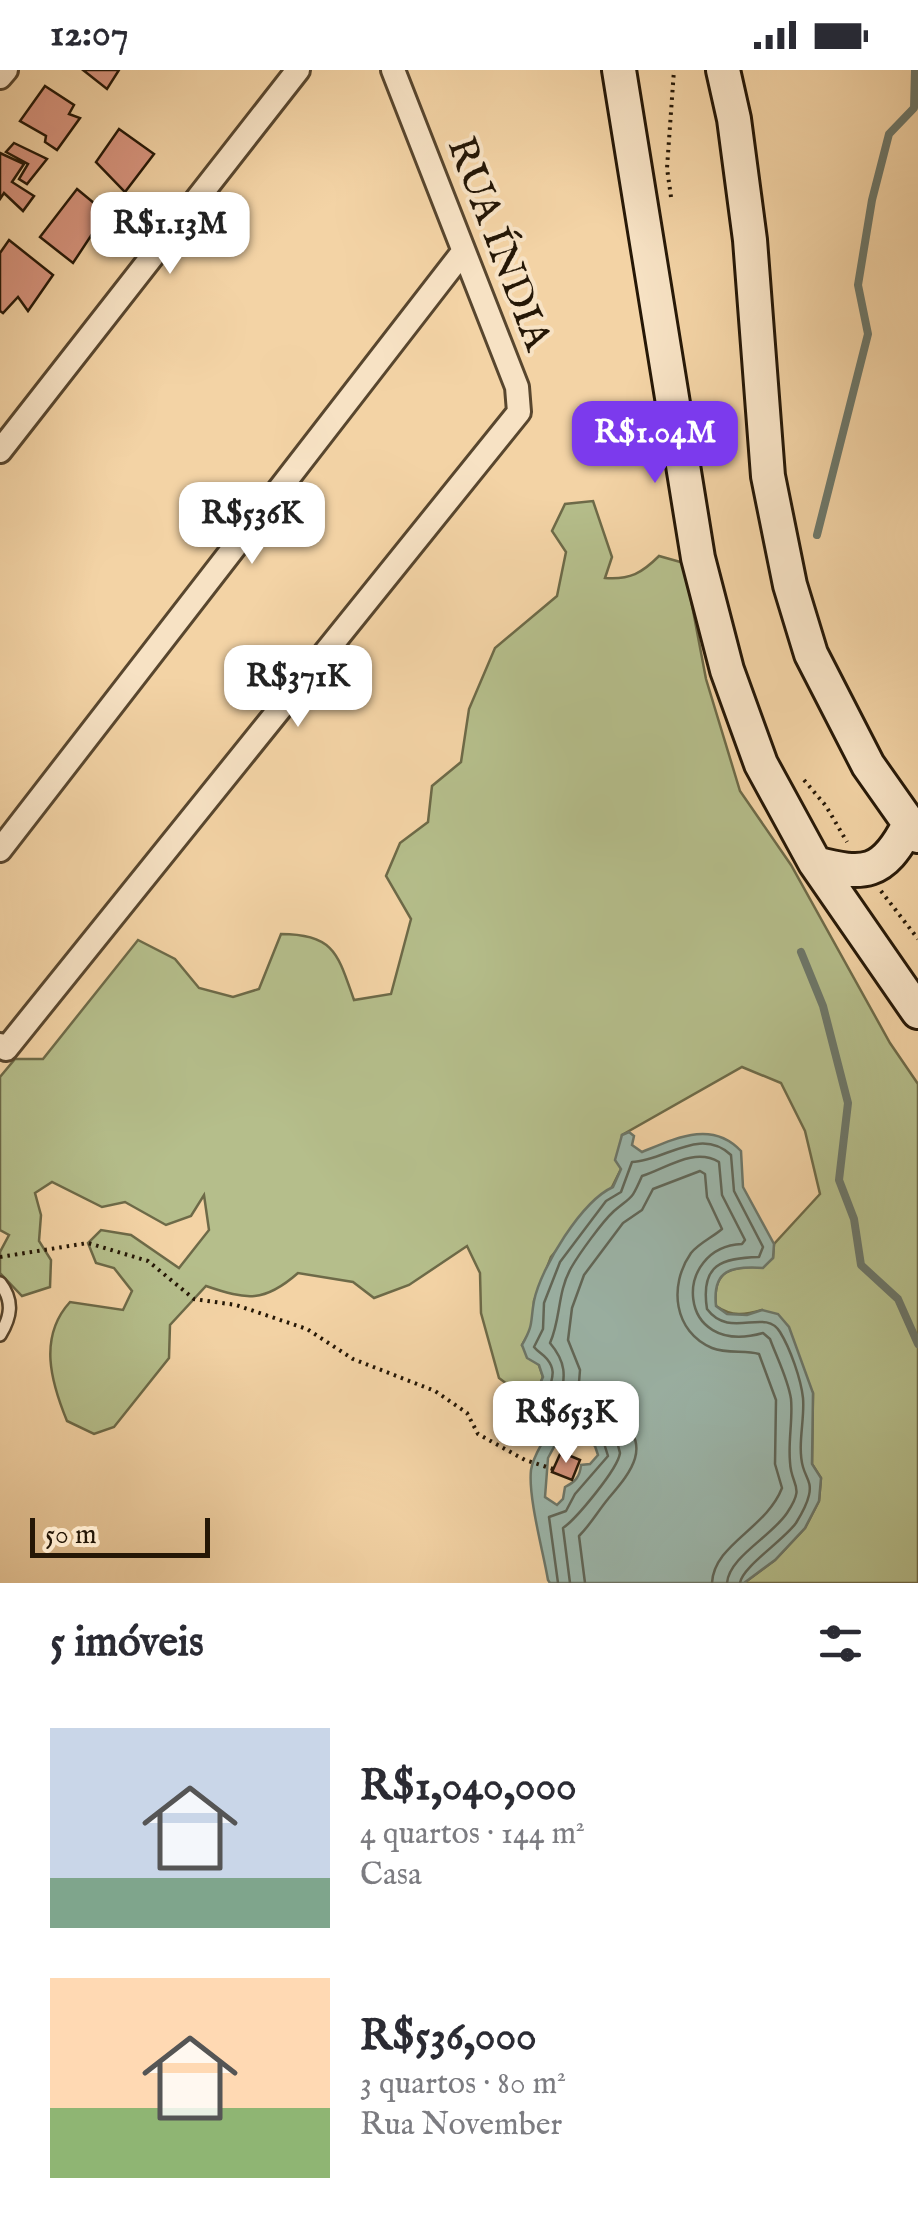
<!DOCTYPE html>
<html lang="pt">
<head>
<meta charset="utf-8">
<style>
  :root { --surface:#fff; --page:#f2f2f3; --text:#2b2b33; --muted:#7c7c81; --accent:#7c3aed }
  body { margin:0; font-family:"IM FELL English",serif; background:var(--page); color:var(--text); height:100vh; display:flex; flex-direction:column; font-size:38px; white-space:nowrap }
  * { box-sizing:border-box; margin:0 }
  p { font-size:32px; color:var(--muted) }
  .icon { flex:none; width:55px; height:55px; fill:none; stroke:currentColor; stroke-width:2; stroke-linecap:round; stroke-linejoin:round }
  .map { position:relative; height:1513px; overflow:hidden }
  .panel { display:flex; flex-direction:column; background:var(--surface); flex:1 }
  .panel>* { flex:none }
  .scale { position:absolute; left:30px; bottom:25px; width:180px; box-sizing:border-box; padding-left:10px; border:5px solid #251706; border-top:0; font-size:28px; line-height:35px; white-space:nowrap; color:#251706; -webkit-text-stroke:8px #f7e2c4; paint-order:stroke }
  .price { position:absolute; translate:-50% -85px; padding:0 22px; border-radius:20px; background:#fff; color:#222; font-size:32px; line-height:65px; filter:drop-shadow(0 2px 5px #0008) }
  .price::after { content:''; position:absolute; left:50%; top:60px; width:30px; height:22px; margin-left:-15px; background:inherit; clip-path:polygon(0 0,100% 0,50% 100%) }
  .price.on { background:var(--accent); color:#fff }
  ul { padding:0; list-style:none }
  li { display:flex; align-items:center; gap:30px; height:250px; padding:0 50px }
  li span { display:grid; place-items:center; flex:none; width:280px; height:200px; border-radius:0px; color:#555 }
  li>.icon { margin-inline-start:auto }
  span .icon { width:120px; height:120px; fill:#fffc; stroke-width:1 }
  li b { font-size:42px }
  h2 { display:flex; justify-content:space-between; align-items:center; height:120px; padding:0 50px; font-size:42px }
  .status { display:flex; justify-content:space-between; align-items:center; height:70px; padding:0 50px; background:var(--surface); direction:ltr }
  .status svg { height:28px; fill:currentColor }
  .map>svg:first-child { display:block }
  .green { fill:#b5be8b; stroke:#6d6a48; stroke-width:2.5 }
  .water { fill:#9cb7ac; stroke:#6c776a; stroke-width:2.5; fill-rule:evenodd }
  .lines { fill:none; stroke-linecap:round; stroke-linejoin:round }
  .shore { stroke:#606759; stroke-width:2.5 }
  .stream { stroke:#6c776a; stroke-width:8 }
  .building { fill:#d8947e; stroke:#251706; stroke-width:2.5 }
  .lane-casing { stroke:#58462e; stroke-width:16 }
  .street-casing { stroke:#58462e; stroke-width:28 }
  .secondary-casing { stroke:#251706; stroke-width:38 }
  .path { stroke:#251706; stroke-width:4; stroke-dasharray:2.5 5; stroke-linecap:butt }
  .lane { stroke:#f7e2c4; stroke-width:11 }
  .street { stroke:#f7e2c4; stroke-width:22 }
  .secondary { stroke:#f7e2c4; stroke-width:32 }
  .labels { text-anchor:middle; stroke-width:8; stroke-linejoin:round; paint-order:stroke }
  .street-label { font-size:40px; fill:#251706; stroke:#f7e2c4 }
</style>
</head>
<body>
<div class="status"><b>12:07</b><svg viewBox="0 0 49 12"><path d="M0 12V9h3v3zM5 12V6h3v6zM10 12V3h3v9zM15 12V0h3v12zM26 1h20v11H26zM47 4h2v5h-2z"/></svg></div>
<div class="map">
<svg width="918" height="1513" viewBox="0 0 918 1513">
  <rect width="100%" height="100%" fill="#f3d3a5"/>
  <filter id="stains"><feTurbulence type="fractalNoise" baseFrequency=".002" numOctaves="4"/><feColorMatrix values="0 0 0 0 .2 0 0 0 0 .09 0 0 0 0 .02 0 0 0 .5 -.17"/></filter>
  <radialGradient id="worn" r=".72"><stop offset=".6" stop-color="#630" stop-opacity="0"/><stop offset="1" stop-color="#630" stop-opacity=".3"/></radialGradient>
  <!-- green -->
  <path class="green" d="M593,431l19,56 -7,21c25,2 37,-5 54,-22l25,7 22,116 34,112 51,74 99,178 28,41v499h-174l31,-23 30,-32 14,-27 2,-23 -9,-14 1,-71 -51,-83c-17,5 -30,7 -46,-4 -4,-37 16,-40 47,-39l10,-9 1,-14 46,-50 -15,-63 -24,-48 -39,-16 -120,68 -1,34 -9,18 -61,70 -17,44 -1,25 -11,19 17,20 4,12 -7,16 -13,3 -24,-18 -18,-65 -1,-40 -13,-27 -58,39 -35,13 -21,-16 -55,-9c-34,30 -51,27 -92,13l-36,39 -1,33 -55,69 -20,7 -27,-13c-16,-39 -29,-84 3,-119l53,8 9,-19 -18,-23 -18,-5 -8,-20 13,-13 30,5 48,33 30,-38 -5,-35 -13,21 -25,9 -41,-23 -23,5 -50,-25 -17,11 6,22 -2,26 12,19 -1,27 -28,9 -22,-23v-21l9,-17 -9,-5v-153l15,-18h28l95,-119 37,19 24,29 34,9 26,-8 22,-55c54,0 57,21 73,66l37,-6 20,-75 -25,-43 14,-33 28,-21 4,-36 29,-24 8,-53 26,-61 62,-52 9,-44 -14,-21 13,-27z"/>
  <!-- water -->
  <path class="water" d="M629,1062l5,4 -2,9 10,7c34,-14 70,-32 99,-1l2,36 31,57 -1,14 -10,10c-31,-2 -51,1 -47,38l11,8 20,1 15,-5 16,4 11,13 24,66 -1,71 9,14 -2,23 -14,27 -30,32 -31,23h-194l-2,-3c-5,-29 -20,-83 -17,-110 3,-20 18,-31 19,-51l-11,-8 -3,-18 7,-16 -4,-12 -12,-7 -5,-13c12,-21 8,-22 12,-44 7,-34 48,-100 79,-114l8,-18 -6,-9 7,-25zM583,1367l12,9 3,9 -8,9 -9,1c-1,12 -6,17 -16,22l-2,12 -6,6 -12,-8 3,-39 6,-11 19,-3z"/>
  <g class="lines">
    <!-- shore -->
    <path class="shore" d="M558,1513l-9,-66 17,-6 9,-17 33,-38 -5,-16 -14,-11 -9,-1 -15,7 -5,-3 -1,-16c-24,-27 5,-36 -12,-57 -4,-5 -9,-7 -13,-12l9,-18 1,-26 16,-41 46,-61 15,-9 11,-30c33,-1 68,-36 99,-7l3,36 29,56 -4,10c-37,1 -59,7 -52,52 23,31 58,-2 73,23 10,16 21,47 23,66 2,21 -6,48 0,69 3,11 9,15 6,28 -2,9 -8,20 -13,28 -12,17 -54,44 -56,60
      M570,1513l-7,-55c13,-9 55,-59 57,-75 -5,-25 -21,-38 -47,-38l-13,-17c6,-22 6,-36 -10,-55 11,-24 7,-50 21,-75 8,-14 31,-46 43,-57 19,-16 17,-10 28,-35 25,-8 52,-29 77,-14l3,33 23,45 -3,4c-70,3 -67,114 21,89l7,6c7,19 18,40 21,60 2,20 -3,42 -1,63 1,25 16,23 -3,51 -15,23 -58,44 -60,70
      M585,1513l-6,-47c12,-12 19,-25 29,-37 21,-25 46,-52 11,-82 -12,-11 -31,-12 -41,-22l2,-25 -12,-30 4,-32 12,-33 39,-52 19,-13 11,-21 47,-18 5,3 2,23 15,32c-9,8 -23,14 -31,24 -23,33 -17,79 21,95 15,6 33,2 47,6l17,46 -1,64 7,24c-16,41 -68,56 -70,95"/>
    <!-- stream -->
    <path class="stream" d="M817,465l51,-201 -10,-49 14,-85 17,-66 25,-26 1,-38
      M801,882l22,54 25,97 -9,77 15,39 7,46 37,34 20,45"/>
  </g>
  <!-- building -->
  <path class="building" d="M83,0h36l-12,19z
    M45,16l29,19 -5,9 11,4 -23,32 -12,-8 1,-6 -26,-15z
    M119,59l35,25 -29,38 -29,-30z
    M14,73l33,16 -20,25 -8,-5 9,-15 -22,-12z
    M0,83l24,11 -12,18 22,14 -11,15 -19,-18 -4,6z
    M77,119l29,24 -33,50 -33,-26z
    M9,170l44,35 -25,36 -10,-14 -15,16 -3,-2v-58z
    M561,1382l19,8 -8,20 -20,-8z"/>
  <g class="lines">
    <defs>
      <path id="lane" d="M0,1213c14,18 11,34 0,52"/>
      <path id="street" d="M0,7l6,-7
        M0,381l298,-381
        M0,780l463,-598
        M0,975l6,4 513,-637 -2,-25 -124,-317"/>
      <path id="secondary" d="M619,0l79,488 29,112 34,94 54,99 103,149
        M723,0l11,49 16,121 18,236 22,109 21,69 57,111 50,71
        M815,793c49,13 68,12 93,-37"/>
    </defs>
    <!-- lane casing -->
    <use href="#lane" class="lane-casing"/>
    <!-- street casing -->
    <use href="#street" class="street-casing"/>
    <!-- secondary casing -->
    <use href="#secondary" class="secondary-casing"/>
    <!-- path -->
    <path class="path" d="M671,127l-4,-29 7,-98
      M804,710l22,26 21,36
      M881,821l37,48
      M0,1187l88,-14 60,18 46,38 42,6 71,24 46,30 82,32 32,22 11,21 47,26 28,9"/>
    <!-- lane -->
    <use href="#lane" class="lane"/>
    <!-- street -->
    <use href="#street" class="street"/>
    <!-- secondary -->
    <use href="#secondary" class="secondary"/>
  </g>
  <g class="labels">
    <!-- street labels -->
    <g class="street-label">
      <text transform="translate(501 173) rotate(69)" y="14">RUA ÍNDIA</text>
    </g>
  </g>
  <rect width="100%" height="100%" filter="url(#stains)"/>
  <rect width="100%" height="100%" fill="url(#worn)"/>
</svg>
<div class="scale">50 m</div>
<b class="price" style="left:170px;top:207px">R$1.13M</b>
<b class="price on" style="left:655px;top:416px">R$1.04M</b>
<b class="price" style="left:252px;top:497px">R$536K</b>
<b class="price" style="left:298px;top:660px">R$371K</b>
<b class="price" style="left:566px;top:1396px">R$653K</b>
</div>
<section class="panel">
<h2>5 imóveis<svg class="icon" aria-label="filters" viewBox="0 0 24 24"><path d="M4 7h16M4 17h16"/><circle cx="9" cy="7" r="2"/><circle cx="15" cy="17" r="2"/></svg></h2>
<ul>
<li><span style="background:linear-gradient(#c9d6e8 75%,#7fa58c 0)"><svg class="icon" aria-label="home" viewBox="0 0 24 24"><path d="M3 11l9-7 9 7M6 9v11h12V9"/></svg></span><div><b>R$1,040,000</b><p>4 quartos · 144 m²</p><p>Casa</p></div></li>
<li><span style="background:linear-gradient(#ffd9b3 65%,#8fb573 0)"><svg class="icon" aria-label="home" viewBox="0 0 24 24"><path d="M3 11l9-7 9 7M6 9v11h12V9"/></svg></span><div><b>R$536,000</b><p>3 quartos · 80 m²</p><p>Rua November</p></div></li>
</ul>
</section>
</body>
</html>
